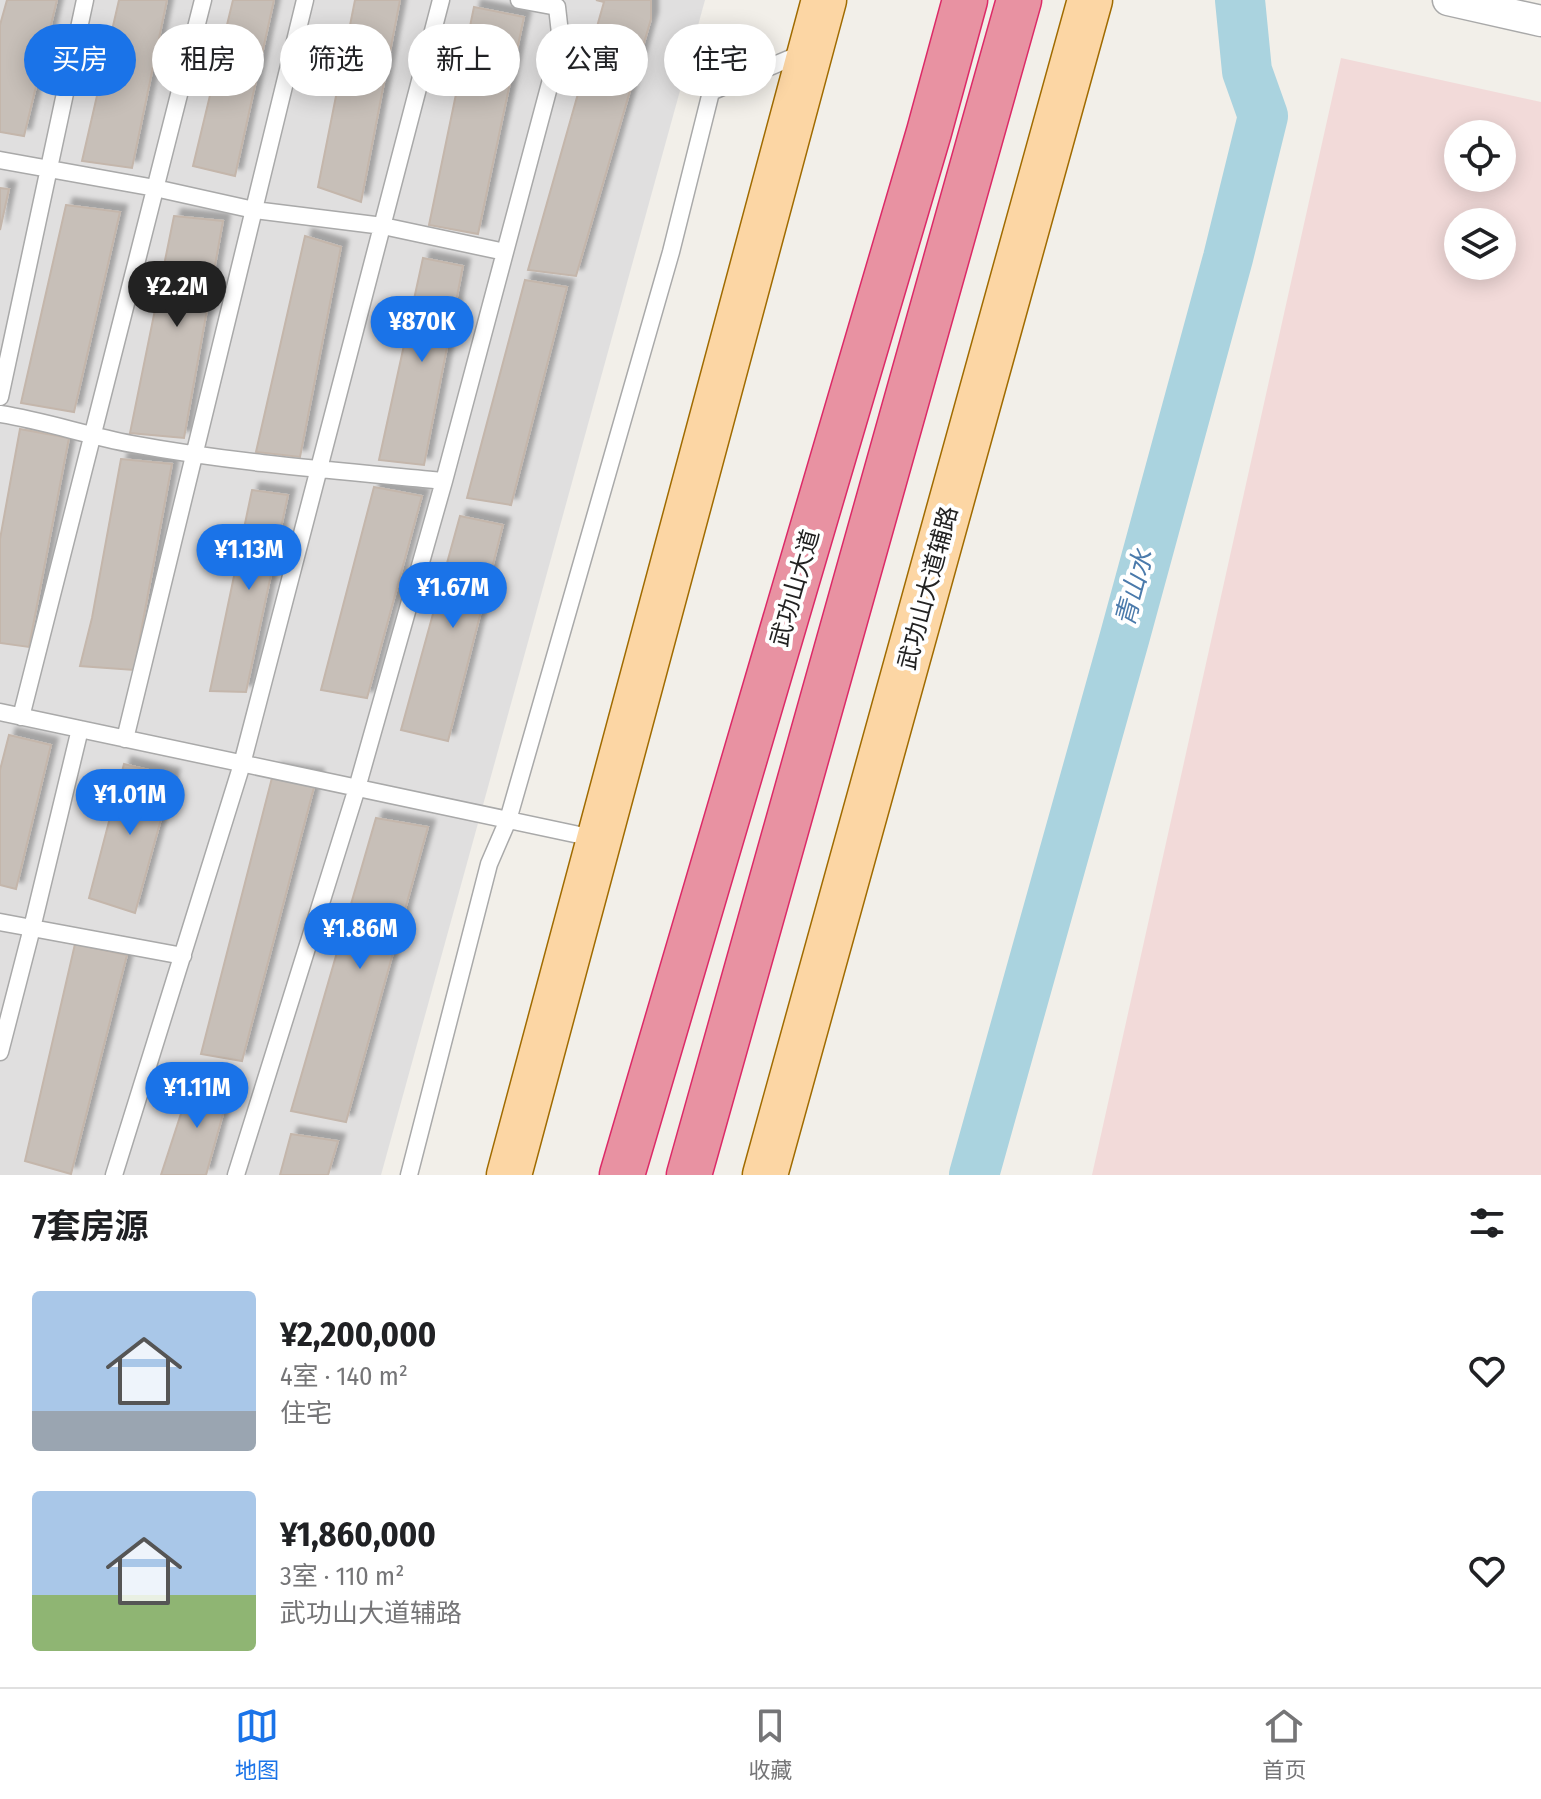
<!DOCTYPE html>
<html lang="zh">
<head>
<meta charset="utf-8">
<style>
  :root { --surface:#fff; --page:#f2f2f2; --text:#202124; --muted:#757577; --line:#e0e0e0; --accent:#1a73e8 }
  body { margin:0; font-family:"Fira Sans Condensed","Noto Sans SC",sans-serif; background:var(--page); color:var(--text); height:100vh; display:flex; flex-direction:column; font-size:30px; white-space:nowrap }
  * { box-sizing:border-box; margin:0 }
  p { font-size:26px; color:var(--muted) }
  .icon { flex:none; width:44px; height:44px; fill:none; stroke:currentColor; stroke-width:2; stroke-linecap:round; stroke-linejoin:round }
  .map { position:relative; height:1175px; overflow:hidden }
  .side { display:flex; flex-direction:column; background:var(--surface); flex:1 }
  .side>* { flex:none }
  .hud { position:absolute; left:24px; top:24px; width:800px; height:72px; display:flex; gap:16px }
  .fabs { position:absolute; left:1444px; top:120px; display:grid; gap:16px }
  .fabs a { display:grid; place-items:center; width:72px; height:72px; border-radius:50%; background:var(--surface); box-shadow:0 4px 20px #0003; font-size:40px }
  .price { position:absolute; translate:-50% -68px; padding:0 18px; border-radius:28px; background:var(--accent); color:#fff; font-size:26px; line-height:52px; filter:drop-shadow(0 2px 4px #0008) }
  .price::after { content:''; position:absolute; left:50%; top:48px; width:24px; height:18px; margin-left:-12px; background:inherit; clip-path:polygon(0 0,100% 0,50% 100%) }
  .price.selected { background:#222; color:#fff }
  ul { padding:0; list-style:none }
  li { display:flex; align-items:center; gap:24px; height:200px; padding:0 32px }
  li span { display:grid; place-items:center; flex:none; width:224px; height:160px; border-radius:8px; color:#555 }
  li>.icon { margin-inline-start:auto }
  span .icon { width:96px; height:96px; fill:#fffc; stroke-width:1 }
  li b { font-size:34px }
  h2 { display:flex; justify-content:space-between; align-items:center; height:96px; padding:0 32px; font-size:34px }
  .pill { padding:0 28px; border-radius:36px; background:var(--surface); box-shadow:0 4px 20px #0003; font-size:28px; line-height:72px }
  .pill.selected { background:var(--accent); color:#fff }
  .tabs { display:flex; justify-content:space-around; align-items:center; height:112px; border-top:2px solid var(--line); background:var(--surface); font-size:22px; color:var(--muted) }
  .tabs a { display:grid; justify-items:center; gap:4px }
  .tabs .selected { color:var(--accent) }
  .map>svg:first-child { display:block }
  .residential { fill:#e0dfdf }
  .commercial { fill:#f2dad9; fill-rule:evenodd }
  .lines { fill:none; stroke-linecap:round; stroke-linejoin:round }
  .river { stroke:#aad3df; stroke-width:50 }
  .building { fill:#c7bfb8; stroke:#c4b6ab; stroke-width:2; filter:url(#shadow) }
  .lane-casing { stroke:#a9a9a9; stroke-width:19 }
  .street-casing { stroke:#a9a9a9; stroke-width:33 }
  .primary-casing { stroke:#a06b00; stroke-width:47 }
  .highway-casing { stroke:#dc2a67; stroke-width:47 }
  .lane { stroke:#fff; stroke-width:16 }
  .street { stroke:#fff; stroke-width:30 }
  .primary { stroke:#fcd6a4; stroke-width:44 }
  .highway { stroke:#e892a2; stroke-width:44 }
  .labels { text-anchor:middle; stroke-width:8; stroke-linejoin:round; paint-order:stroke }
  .street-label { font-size:24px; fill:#222; stroke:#fff }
  .water-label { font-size:26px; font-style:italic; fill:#4a7aab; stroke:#fff }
</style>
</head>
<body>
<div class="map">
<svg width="1541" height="1175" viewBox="0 0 1541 1175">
  <defs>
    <filter id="shadow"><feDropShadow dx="7" dy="-7" stdDeviation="2" flood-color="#0004"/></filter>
  </defs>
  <rect width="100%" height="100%" fill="#f2efe9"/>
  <!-- residential -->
  <path class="residential" d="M0,0h705l-324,1175h-381z"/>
  <!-- commercial -->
  <path class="commercial" d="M1341,58l200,44v1073h-449zM1458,134h44v44h-44zM1458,222h44v44h-44z"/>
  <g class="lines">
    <!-- river -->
    <path class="river" d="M974,1175l151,-539 103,-378 35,-142 -16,-45 -7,-71"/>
  </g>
  <!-- building -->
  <path class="building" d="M7,0h50l-33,136 -24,-4v-107z
    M119,0h48l-35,168 -50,-7z
    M233,0h41l-39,176 -42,-10z
    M355,0h45l-39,202 -43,-15z
    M596,0h55v19l-75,257 -48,-6 76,-268z
    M474,7l50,10 -46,217 -49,-9z
    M0,188l9,1 -9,41z
    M66,205l54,7 -46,200 -53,-9z
    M174,216l49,5 -39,217 -54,-5z
    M305,236l36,11 -41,210 -44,-5z
    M423,258l40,8 -39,199 -45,-5z
    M525,280l42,7 -56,218 -44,-7z
    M20,429l49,9 -40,209 -29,-4v-104z
    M121,459l51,5 -38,206 -54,-4 12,-48z
    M374,487l48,9 -55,202 -46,-8z
    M252,490l36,5 -42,197 -36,-1z
    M460,516l43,9 -55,216 -47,-11z
    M9,735l42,10 -35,144 -16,-4v-115z
    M124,764l49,12 -38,137 -46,-15z
    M274,770l43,6 -75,285 -41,-7z
    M376,818l52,9 -82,295 -55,-11z
    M75,944l52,11 -56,219 -46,-13z
    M192,1080l38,9 -24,86h-45z
    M291,1134l47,7 -10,34h-48z"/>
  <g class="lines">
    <defs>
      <path id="lane" d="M0,160l155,28 99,22 129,16 122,26
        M0,397l85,-397
        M0,414c45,7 88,22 132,30 103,19 208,27 312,37
        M0,712l598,127
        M21,717l182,-717
        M80,729l-48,199 151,28
        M125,739l180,-739
        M0,922l32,6 -32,124
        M114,1175l128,-411 199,-764
        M236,1175l121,-387 87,-307 117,-439 -4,-35 -38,-7
        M409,1175l80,-311 19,-44 163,-568 40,-160 94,-40"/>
      <path id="street" d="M1448,0l93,21"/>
      <path id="primary" d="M509,1175l315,-1175
        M765,1175l325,-1175"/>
      <path id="highway" d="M622,1175l307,-1043 36,-132
        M689,1175l330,-1175"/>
    </defs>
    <!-- lane casing -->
    <use href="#lane" class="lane-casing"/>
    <!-- street casing -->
    <use href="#street" class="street-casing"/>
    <!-- primary casing -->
    <use href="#primary" class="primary-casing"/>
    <!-- highway casing -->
    <use href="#highway" class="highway-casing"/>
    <!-- lane -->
    <use href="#lane" class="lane"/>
    <!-- street -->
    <use href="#street" class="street"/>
    <!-- primary -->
    <use href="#primary" class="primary"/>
    <!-- highway -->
    <use href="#highway" class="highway"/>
  </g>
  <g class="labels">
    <!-- street labels -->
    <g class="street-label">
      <text transform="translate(795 588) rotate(-74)" y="8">武功山大道</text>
      <text transform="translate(928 588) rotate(-75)" y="8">武功山大道辅路</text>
    </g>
    <!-- water labels -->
    <g class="water-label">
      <text transform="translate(1134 588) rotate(-75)" y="9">青山水</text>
    </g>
  </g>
</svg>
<div class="fabs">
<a><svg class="icon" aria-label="locate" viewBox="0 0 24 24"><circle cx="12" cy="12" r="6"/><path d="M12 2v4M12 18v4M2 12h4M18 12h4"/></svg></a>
<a><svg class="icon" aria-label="layers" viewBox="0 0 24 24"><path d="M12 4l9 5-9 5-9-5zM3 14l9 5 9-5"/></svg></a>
</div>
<b class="price selected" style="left:177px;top:329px">¥2.2M</b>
<b class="price" style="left:422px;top:364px">¥870K</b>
<b class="price" style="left:249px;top:592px">¥1.13M</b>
<b class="price" style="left:453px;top:630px">¥1.67M</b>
<b class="price" style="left:130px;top:837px">¥1.01M</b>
<b class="price" style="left:360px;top:971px">¥1.86M</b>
<b class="price" style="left:197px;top:1130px">¥1.11M</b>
<div class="hud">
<a class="pill selected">买房</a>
<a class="pill">租房</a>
<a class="pill">筛选</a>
<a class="pill">新上</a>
<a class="pill">公寓</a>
<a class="pill">住宅</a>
</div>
</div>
<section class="side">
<h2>7套房源<svg class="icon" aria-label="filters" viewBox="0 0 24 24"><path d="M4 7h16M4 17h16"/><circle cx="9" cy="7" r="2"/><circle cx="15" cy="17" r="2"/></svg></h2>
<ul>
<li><span style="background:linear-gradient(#a9c7e8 75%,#9aa5b1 0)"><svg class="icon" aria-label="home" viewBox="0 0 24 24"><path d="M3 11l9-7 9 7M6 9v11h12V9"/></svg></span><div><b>¥2,200,000</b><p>4室 · 140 m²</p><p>住宅</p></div><svg class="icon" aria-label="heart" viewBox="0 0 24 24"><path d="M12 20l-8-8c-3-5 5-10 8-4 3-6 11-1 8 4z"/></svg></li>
<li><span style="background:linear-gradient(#a9c7e8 65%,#8fb573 0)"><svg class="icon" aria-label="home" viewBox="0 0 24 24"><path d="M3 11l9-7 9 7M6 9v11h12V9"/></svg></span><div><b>¥1,860,000</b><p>3室 · 110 m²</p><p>武功山大道辅路</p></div><svg class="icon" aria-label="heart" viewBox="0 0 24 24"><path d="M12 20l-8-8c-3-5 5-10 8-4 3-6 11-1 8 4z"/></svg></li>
</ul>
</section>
<nav class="tabs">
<a class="selected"><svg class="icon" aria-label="map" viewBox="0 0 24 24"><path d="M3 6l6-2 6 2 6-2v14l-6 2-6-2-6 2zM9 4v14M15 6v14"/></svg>地图</a>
<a><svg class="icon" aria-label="saved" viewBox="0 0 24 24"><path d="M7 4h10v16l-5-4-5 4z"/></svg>收藏</a>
<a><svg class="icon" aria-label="home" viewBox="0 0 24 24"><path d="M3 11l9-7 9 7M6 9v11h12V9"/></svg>首页</a>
</nav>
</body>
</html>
